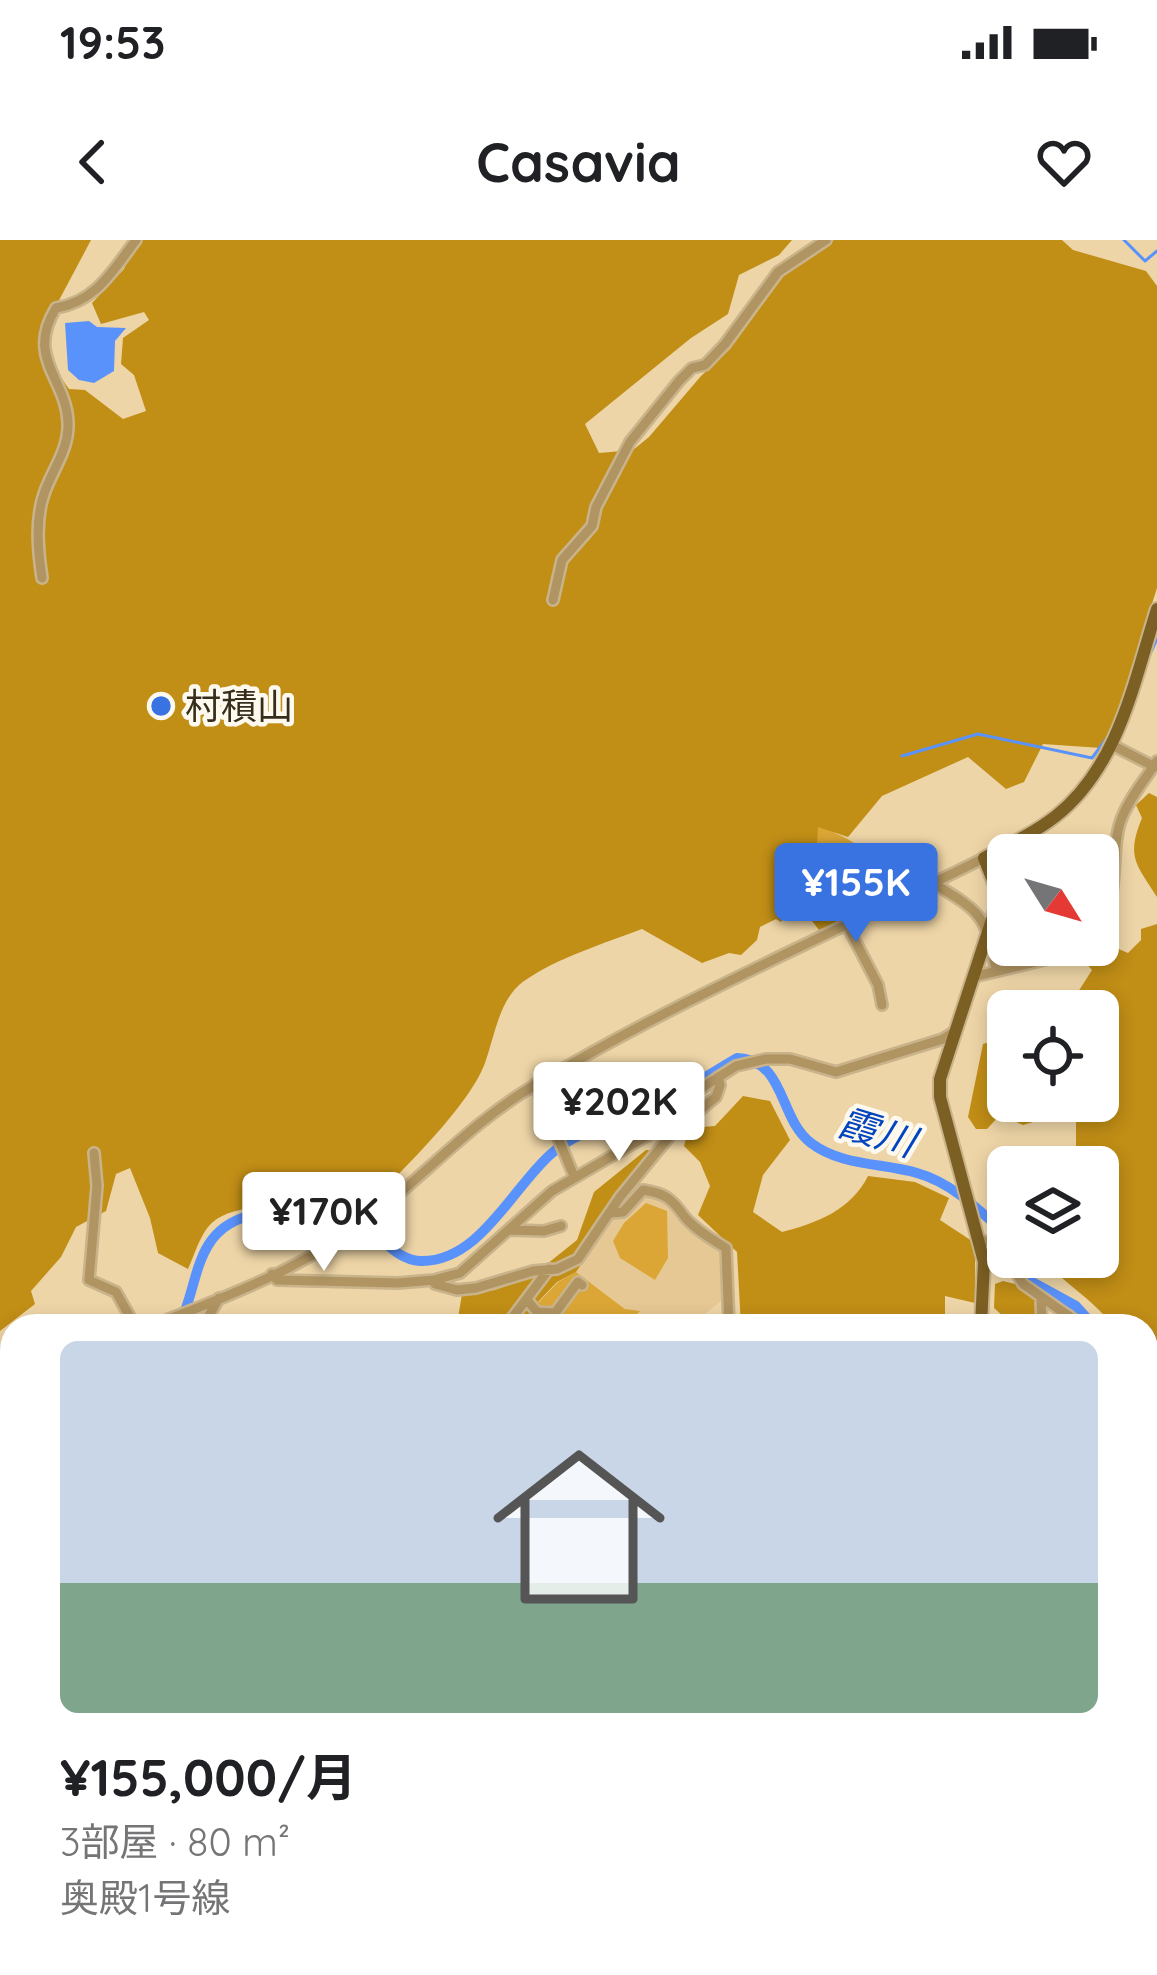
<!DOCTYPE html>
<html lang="ja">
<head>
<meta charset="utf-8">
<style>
  :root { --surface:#fff; --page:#f6f6f6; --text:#202124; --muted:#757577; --accent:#3972e1 }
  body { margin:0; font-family:Quicksand,"Noto Sans JP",sans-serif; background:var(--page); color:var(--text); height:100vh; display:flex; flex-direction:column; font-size:45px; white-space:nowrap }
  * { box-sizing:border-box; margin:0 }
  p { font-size:39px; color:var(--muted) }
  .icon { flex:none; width:66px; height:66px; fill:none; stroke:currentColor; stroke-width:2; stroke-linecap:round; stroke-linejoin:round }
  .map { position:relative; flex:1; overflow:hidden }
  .sheet { position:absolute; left:0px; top:1074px; width:1158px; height:663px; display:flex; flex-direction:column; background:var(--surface); border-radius:36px 36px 0 0; box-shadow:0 6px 18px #0003 }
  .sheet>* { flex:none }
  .needle { width:78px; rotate:127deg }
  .tools { position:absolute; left:987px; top:594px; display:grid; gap:24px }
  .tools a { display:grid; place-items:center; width:132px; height:132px; border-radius:18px; background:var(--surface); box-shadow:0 6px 18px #0003; font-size:60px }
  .price { position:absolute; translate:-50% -102px; padding:0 27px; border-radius:12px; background:#fff; color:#222; font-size:39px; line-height:78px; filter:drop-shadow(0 3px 6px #0008) }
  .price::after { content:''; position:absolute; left:50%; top:72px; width:36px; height:27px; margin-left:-18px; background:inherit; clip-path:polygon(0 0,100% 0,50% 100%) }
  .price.current { background:var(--accent); color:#fff }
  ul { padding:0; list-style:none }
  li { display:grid; align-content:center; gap:24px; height:636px; padding:0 60px }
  li span { display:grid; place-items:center; height:372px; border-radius:18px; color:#555 }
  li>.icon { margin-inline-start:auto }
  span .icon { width:216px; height:216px; fill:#fffc; stroke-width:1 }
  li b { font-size:51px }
  .status { display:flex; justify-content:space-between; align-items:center; height:84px; padding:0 60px; background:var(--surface); direction:ltr }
  .status svg { height:33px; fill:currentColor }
  header { display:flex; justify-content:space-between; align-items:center; height:156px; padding:0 60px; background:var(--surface); font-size:54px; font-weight:800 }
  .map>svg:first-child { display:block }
  .built { fill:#e6c894 }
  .green { fill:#dba635 }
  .forest { fill:#c18e16 }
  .water { fill:#5a92fc }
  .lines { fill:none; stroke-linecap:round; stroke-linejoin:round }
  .stream { stroke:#5a92fc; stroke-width:3 }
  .river { stroke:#5a92fc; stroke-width:10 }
  .minor-casing { stroke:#c9b38b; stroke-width:14 }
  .major-casing { stroke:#c9b38b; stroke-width:16 }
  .minor { stroke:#b09462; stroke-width:9 }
  .major { stroke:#7c5f22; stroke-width:12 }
  .poi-dot { fill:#3972e1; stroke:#fef9ef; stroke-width:4.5 }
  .labels { text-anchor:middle; stroke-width:9; stroke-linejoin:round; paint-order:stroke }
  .poi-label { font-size:36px; fill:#372d1b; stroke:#fef9ef; text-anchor:start }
  .water-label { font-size:39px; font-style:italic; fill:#0345be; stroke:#fef9ef }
</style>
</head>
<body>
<div class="status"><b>19:53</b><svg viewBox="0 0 49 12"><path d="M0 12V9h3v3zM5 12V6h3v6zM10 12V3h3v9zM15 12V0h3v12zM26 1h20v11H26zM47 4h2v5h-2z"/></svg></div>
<header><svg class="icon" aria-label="back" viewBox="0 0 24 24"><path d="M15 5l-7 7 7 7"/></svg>Casavia<svg class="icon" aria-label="heart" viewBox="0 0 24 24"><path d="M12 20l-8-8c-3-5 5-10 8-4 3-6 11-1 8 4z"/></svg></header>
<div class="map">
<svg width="1157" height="1735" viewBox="0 0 1157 1735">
  <rect width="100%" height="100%" fill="#eed5a7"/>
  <!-- built -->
  <path class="built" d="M643,954l19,4 24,25 41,29 -6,49 -31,25h-13l-51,-17 -50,-37 37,-55z"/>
  <!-- green -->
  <path class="green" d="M817,586c44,15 54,28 76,68l-36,18c-19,-10 -20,-16 -20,-37 -24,-10 -20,-25 -20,-49z
    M646,963l21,8 1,47 -13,22 -35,-22 -7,-17 11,-18z
    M576,1032l49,37 15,2 -12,15h-72l-18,-23 20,-21z"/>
  <!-- forest -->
  <path class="forest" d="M0,0h91l-43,81 4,44 17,24 16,1 38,29 23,-8 -12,-36 -13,-11 2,-26 26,-18 -5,-8 -43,12 -9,-21 32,-34 11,-29h657l-13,15 -40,20 -11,39 -37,24 -106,86 14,29 34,-3 16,-13 52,-61 29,-27 60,-82 44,-27h228l11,10 73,21 11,15v302l-42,132 -14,28 -58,-4 -19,38 -18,7 -38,-32 -86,39 -34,41 -30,-10c-2,40 -4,29 23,53l-4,15 4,9 16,8 -38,18 -23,-30 -15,22 -5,-3 -16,8 -3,13 -16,15 -12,-2 -27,10 -60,-34c-39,15 -83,28 -118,52 -25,18 -29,54 -39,82 -17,46 -88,111 -122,149 -38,-2 -130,-18 -155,15 -9,11 -14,29 -20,42l-30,-16 -8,-35 -20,-50 -14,6 -10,37 -30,16 -15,30 -30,34 4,13 -35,27z
    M1149,553l8,4v100c-21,-33 -31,-40 -15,-79l-6,-13z
    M1157,684v441l-11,-2v-37h-33c-20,-27 -50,-43 -72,-69h57v-90h-16l-6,-11v-38l-9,-6 -44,13 -23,-10 -13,14h-11l-8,-12 15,-73 25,-8v65h90v-90h-11l-9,-19 14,-22 -9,-10 24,-16 21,9 13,-13v-11z
    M743,856l27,5 20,39 -27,35 -10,37 29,20c35,-9 69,-22 86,-56l47,6 34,16 -9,22 35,23v60l-30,-7v30h-204l-4,-74 -39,-37 12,-29 -10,-24 -16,-16 5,-18 26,-2z
    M646,910l9,1 -29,33 -13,33 -37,55 -19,10 -19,20 18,24h-103l5,-8 4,-24 33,-4 37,-14 45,-36 17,-48z
    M1003,1041l20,5 35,40h-44l-20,-18 1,-24z
    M12,1203v235l-12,-4v-218z
    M1157,1273v462h-152l-2,-10h143v-179c9,-18 11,-34 0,-51v-219z
    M0,1544l12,6v125l-12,-2z
    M117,1725h123l-5,10h-142z
    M266,1725h99l15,10h-116z
    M475,1725h104l-7,10h-97z"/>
  <!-- water -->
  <path class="water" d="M89,81l8,6 29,1 -11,13 -1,30 -20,12 -15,-3 -11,-10 -3,-47z"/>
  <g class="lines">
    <!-- stream -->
    <path class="stream" d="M1124,0l21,21 12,-10
      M1149,416l8,-17
      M902,516l76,-22 114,24 15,-20"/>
    <!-- river -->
    <path class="river" d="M1020,1017l12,25 44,24 18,20
      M179,1086c21,-44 14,-94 69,-110 34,1 79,-5 110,8 23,9 35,35 62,37 59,2 92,-73 131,-107 27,-24 58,-28 90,-42 33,-14 65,-36 96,-54 49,2 41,60 74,85 30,23 72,20 106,30 36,10 64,39 91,63
      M0,1113l12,6
      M1146,1174l11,1
      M662,1725l8,10"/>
    <defs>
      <path id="minor" d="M42,338c-4,-27 -7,-58 2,-84 8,-24 25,-44 24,-71 -1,-44 -43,-65 -12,-115 41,-7 57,-38 80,-68
        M553,360l9,-40 30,-34 4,-19 34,-65 49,-61 13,-13 13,-3 20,-21 53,-72 48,-32
        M1112,505l43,22
        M933,643c48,29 53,32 63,87
        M1098,684c24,-27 11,-72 23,-104 8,-22 24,-40 36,-59
        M847,685l31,60 4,20
        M973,737l71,-17 30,-15
        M535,844l39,92
        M675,845l9,18
        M94,913l3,33 -8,94 27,12 19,34
        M611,973l12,-1 20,-22c22,3 29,9 41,26 10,13 29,24 42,32l3,78
        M510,990l34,1 17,-5
        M980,1000l19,4 24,40 60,42
        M272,1034l5,6 121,3 36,-3 26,-7 92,-82 96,-56 49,-44 39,-25 30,-7h24l46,13 107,-33 11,-7
        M434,1040l1,4 22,6 19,-2 57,-17 24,-2 21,-10 42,-62 54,-66 42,-34 4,-12 -2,-8
        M1041,1059l1,27
        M528,1061l9,11 18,1 23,-31 4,3
        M151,1086c72,-28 150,-57 213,-104 59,-44 107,-100 171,-137 144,-86 299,-152 449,-227
        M203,1086l16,-28
        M506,1086l43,-57
        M0,1152l12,-6
        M0,1188l12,-1
        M0,1538l12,4
        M370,1725l15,10
        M156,1735l2,-10
        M426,1735l4,-10
        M596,1735l24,-10
        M745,1735l38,-10"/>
      <path id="major" d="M981,1086l3,-64 -44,-165v-18l57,-175 -1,-16 -12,-30c25,-13 50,-25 72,-42 63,-50 78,-135 101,-207
        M1146,1200h11
        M643,1725l10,10
        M682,1725l9,10"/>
    </defs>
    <!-- minor casing -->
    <use href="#minor" class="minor-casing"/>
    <!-- major casing -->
    <use href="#major" class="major-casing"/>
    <!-- minor -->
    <use href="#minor" class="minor"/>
    <!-- major -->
    <use href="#major" class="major"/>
  </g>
  <!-- markers -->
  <circle class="poi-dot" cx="161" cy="466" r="12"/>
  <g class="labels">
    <!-- poi labels -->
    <g class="poi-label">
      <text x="185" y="479">村積山</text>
    </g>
    <!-- water labels -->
    <g class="water-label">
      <text transform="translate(877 892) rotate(17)" y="14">霞川</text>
    </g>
  </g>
</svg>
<div class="tools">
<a><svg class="needle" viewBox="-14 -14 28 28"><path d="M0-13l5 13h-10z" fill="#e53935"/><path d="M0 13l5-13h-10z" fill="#757577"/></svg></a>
<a><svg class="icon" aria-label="locate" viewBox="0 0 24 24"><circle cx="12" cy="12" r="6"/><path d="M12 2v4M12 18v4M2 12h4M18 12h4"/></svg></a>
<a><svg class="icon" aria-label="layers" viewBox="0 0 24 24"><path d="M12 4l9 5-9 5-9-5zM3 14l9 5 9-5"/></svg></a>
</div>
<b class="price current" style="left:856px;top:705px">¥155K</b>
<b class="price" style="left:619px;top:924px">¥202K</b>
<b class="price" style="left:324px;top:1034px">¥170K</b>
<section class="sheet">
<ul>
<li><span style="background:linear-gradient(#c9d6e8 65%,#7fa58c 0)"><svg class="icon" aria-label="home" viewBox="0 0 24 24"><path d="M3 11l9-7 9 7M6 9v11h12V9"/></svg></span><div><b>¥155,000/月</b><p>3部屋 · 80 m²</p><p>奥殿1号線</p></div></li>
</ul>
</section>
</div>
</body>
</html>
